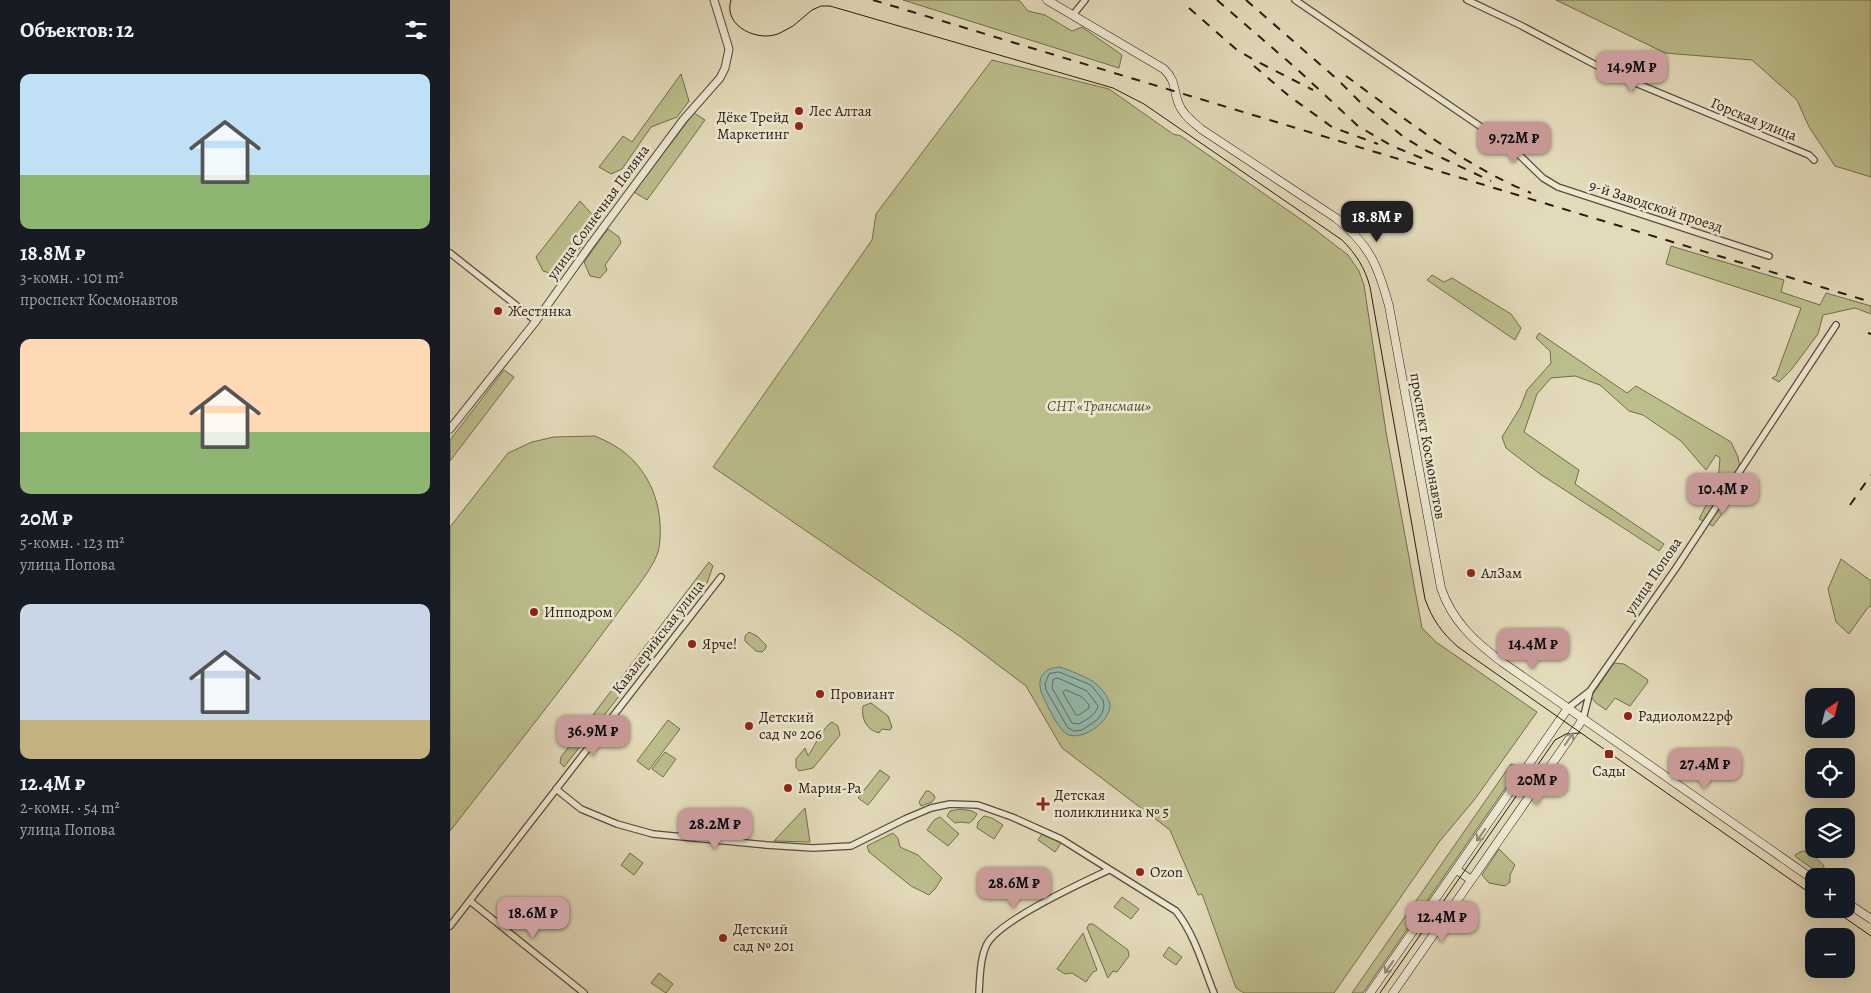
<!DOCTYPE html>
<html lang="ru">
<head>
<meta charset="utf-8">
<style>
  :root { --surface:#171b24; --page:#242831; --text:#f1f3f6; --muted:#9ea1a6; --accent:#c59692 }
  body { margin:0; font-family:Alegreya,serif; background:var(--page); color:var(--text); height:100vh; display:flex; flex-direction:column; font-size:19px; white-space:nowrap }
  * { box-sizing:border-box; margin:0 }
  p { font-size:16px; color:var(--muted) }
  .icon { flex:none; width:28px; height:28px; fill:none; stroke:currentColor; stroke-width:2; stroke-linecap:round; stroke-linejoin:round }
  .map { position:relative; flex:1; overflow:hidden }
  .side { display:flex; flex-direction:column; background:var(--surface); width:450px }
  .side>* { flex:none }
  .needle { width:32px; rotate:35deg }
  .buttons { position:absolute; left:1355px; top:688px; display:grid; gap:10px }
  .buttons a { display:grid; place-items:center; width:50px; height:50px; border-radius:10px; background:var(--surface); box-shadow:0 5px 20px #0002; font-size:25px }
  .price { position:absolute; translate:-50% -42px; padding:0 11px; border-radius:10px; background:var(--accent); color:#111; font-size:16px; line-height:32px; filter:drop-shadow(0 1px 2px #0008) }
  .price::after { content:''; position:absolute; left:50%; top:30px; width:15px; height:11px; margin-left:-8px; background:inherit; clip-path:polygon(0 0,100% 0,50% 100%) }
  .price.active { background:#222; color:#fff }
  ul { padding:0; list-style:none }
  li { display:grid; align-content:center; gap:10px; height:265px; padding:0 20px }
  li span { display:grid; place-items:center; height:155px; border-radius:10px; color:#555 }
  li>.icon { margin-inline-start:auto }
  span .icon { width:90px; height:90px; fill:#fffc; stroke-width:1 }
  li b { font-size:21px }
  h2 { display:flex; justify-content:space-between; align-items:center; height:60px; padding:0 20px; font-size:21px }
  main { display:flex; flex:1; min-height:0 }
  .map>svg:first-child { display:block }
  .green { fill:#bbbd8b; stroke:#726c4e }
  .water { fill:#95bbad; stroke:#6a7b6f }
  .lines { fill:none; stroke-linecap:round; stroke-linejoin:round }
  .shore { stroke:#606b5f; stroke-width:1 }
  .minor-casing { stroke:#584b3b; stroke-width:8 }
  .tertiary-casing { stroke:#584b3b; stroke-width:9 }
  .secondary-casing { stroke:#2a1b11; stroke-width:9 }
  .minor { stroke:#ede7d2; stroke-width:5.5 }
  .tertiary { stroke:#ede7d2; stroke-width:7 }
  .secondary { stroke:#ede7d2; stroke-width:8 }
  .tram { stroke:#2a1b11; stroke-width:1 }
  .rail { stroke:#2a1b11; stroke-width:2; stroke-dasharray:9 9; stroke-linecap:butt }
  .oneway { stroke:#958b7b }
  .poi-dot { fill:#8f2418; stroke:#ede7d2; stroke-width:2 }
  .labels { text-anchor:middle; stroke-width:5; stroke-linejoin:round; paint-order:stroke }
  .poi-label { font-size:15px; fill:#2a1b11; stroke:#ede7d2; text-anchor:start }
  .street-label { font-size:15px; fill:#2a1b11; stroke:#ede7d2 }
  .park-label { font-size:15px; font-style:italic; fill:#564c36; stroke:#ede7d2 }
</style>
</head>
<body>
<main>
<section class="side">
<h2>Объектов: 12<svg class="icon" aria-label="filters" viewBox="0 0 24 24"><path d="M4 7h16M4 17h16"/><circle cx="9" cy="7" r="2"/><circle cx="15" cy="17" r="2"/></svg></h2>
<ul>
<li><span style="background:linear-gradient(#bfe0f5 65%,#8fb573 0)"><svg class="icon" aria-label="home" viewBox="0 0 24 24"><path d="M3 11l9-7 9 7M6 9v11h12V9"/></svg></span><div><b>18.8M ₽</b><p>3-комн. · 101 m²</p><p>проспект Космонавтов</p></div></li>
<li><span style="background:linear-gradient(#ffd9b3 60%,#8fb573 0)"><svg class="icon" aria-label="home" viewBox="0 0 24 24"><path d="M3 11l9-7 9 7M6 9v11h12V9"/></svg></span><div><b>20M ₽</b><p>5-комн. · 123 m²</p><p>улица Попова</p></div></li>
<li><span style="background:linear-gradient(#c9d6e8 75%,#c2b280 0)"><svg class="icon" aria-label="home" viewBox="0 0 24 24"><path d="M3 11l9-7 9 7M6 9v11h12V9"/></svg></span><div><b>12.4M ₽</b><p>2-комн. · 54 m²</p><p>улица Попова</p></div></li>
</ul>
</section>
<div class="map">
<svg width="1421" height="993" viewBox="0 0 1421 993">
  <rect width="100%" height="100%" fill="#e3daba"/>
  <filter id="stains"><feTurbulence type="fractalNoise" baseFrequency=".004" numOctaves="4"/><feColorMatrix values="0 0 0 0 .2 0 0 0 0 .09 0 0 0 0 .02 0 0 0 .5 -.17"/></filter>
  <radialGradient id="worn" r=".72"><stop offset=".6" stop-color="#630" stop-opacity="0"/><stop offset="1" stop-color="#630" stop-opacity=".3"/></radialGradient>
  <!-- green -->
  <path class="green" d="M453,0h116l9,11 17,4 27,16 10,-4 40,28 -3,13z
    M1106,0h315v177l-36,-11 -26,-39 -12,-27 -45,-40 -87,-7z
    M542,60l117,29 64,45 8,2 128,89 39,30 11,16 5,14 22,147 36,196 14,14 101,70 -62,87 -36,43 -105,151h-90l-8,-5 -34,-94 -4,1 -28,-65 -108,-82 -36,-62 -65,-49 -248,-170 159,-227 4,-26z
    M231,74l8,27 -12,16 -26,10 -29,42 -11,5 -12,-7 24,-31 9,6z
    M244,113l11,7 -58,80 -13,-8z
    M130,201l19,21 -40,54 -16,-5 -7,-14z
    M158,229l11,8 2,6 -16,22 2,5 -7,8 -10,-2 -6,-14z
    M1221,246l113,34 -3,12 39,13 6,-12 45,13v8l-16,-6 -32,7 -5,19 -27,36 -12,12 -7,-4 4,-2 25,-68 -135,-44z
    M982,275l12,7 8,-4 59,36 10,14 -6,12 -88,-60z
    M1089,333l88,60 9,-7 95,56 7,15 5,29 -30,40 -14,-7 19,-37 2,-24 -4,-3 -10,15 -25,-29 -38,-26 -14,-4 -29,-26 -25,-9 -24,2 -14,16 -13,38 55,38 -4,14 89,60 -5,7 -119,-77 -34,-26 -4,-11 18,-29 7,-18 24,-27 -1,-12 -14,-13z
    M54,370l10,7 -64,84v-21z
    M145,436c6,3 14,6 20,10 35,21 50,62 44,102 -3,18 -31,50 -42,66 -54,74 -111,145 -167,217v-304l58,-74 24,-11 22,-5z
    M1391,559l30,22v26l-2,-1 -20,28 -13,-12 -8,-33z
    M259,562l4,4 -6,17 -143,184 -4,-4 1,-6z
    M299,632l8,4 9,9v3l-4,4 -6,-1 -11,-10v-5z
    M1164,663l10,1 23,15 1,3 -18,24 -15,-8 -9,12 -10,-7 -5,-6z
    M421,703l17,13 4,11 -2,3 -8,-1 -3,4c-13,-3 -18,-15 -16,-27z
    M218,720l12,9 -31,41 -12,-9z
    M382,722l6,4 2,9 -27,33 -14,3 -3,-4v-8l9,-11 3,8c6,-9 16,-30 24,-34z
    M215,752l11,7 -13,18 -11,-8z
    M1061,764l7,2 -5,11 -150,216h-11z
    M430,770l10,7 -22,28 -10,-7z
    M476,791h3l5,4 1,3 -3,4 -11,4 -2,-4z
    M355,808l5,34 -36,-1z
    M510,809l12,2 5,3 -4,6 -4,3 -8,-1 -6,1 -8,-7 3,-5z
    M534,816l8,2 11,7 -9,14 -17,-11 1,-6z
    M490,817l19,17 -11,12 -21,-16 7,-10z
    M443,833l5,5 2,9 18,8 24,23 -7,11 -6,6 -18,-9 -42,-34 -2,-6z
    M592,834l19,9 -6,9 -17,-12z
    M1049,849l16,16 -5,10v7l-5,4 -16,-3 -7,-8z
    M1352,851c8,0 17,9 22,15l-1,6 -3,2 -24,-17 -1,-2z
    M180,853l13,10 -9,12 -13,-10z
    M672,897l17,12 -8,10 -17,-12z
    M639,924h4l35,26 1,6 -12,16 -4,-1 -5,7 -21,-50z
    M633,933l14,37 -5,3 -6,9 -14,-9 -7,1 -8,-5z
    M719,947l13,10 -6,8 -13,-9z
    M209,973l14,11 -7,9 -15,-10z"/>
  <!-- water -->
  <path class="water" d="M610,667c8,3 30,11 35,16 6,5 14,14 15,22 1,17 -32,40 -46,27 -10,-10 -17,-28 -23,-40 -4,-17 4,-24 19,-25z"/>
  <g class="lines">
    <!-- shore -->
    <path class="shore" d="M609,672l32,13 12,15 1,6 -2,7 -5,7 -15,10 -8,1 -6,-3 -22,-38 -1,-6 4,-10z
      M608,678l29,13 11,15c-2,9 -11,13 -19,18l-7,-1 -20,-35 1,-8z
      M616,690l16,7 7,8v3l-10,7h-3l-13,-22 1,-2z"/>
    <defs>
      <path id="minor" d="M845,0l217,148 31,30 15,9 211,69
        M1017,0l53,25 89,47 200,83 5,5
        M623,15l12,-15
        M0,253l86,68
        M1118,708l22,-17 86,-123 160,-243
        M1133,719l7,-28
        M106,789l25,20 36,15 36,10 113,11 47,3 38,-2 54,-27 26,-11 19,-4 28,1 34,12 49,22 115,72c19,24 27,55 38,82
        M20,901l114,92
        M0,926l271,-349
        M529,993c1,-16 1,-35 8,-49 13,-24 96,-62 122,-74"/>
      <path id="tertiary" d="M0,429l86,-108 55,-77 92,-124 37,-42 5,-10 4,-19 -15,-49"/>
      <path id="secondary" d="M597,0l117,69c12,12 9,19 14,33 4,12 14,19 23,27l135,89c34,27 42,48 53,88l52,282c11,33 34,54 61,74l312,218
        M1007,870l14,10
        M1396,902l25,17
        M920,993l198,-285
        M943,993l190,-274"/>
    </defs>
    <!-- minor casing -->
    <use href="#minor" class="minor-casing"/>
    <!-- tertiary casing -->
    <use href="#tertiary" class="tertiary-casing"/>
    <!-- secondary casing -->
    <use href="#secondary" class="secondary-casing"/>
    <!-- minor -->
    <use href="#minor" class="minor"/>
    <!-- tertiary -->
    <use href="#tertiary" class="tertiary"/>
    <!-- secondary -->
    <use href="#secondary" class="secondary"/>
    <!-- tram -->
    <path class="tram" d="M281,0c-9,27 29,43 49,33l13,-7 19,-16 9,-4h9l283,82 31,16 198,136c14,14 23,28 28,47l55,312c7,20 17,34 33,48l356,249
      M1382,909l39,27
      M930,993l175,-253 11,-6 14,-1"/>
    <!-- rail -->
    <path class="rail" d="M423,0l998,302
      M767,0l81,70 60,56 34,20 32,13
      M796,0l92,80 21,21 46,37 22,13 64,30
      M739,8l48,42 19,11 57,29
      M804,66l35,30 43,31 46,17
      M896,76c59,43 117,89 185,117
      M1418,333l3,1
      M1400,505l21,-30"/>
  </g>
  <!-- one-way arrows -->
  <defs><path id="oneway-shaft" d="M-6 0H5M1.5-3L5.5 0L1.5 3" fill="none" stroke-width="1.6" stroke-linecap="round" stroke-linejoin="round" transform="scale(1.25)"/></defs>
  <g class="oneway">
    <use href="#oneway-shaft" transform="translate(1119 739) rotate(-56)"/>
    <use href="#oneway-shaft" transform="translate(1031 835) rotate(125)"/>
    <use href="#oneway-shaft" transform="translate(939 967) rotate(125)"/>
  </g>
  <!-- markers -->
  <g class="poi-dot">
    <circle cx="349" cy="111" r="5"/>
    <circle cx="349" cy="126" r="5"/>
    <circle cx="48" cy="311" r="5"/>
    <circle cx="1021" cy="573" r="5"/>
    <circle cx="84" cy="612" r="5"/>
    <circle cx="242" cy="644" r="5"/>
    <circle cx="370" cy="694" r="5"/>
    <circle cx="1178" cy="716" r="5"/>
    <circle cx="299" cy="726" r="5"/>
    <rect x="1154" y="749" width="10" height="10" rx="2.5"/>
    <circle cx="338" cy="788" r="5"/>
    <path d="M590.5 796.5h5v5h5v5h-5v5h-5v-5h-5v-5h5z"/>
    <circle cx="690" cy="872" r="5"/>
    <circle cx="273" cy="938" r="5"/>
  </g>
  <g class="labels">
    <!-- poi labels -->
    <g class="poi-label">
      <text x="359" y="116">Лес Алтая</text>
      <text x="339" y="122" text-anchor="end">Дёке Трейд<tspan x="339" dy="17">Маркетинг</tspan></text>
      <text x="58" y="316">Жестянка</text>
      <text x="1031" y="578">АлЗам</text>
      <text x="94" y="617">Ипподром</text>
      <text x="252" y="649">Ярче!</text>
      <text x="380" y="699">Провиант</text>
      <text x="1188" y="721">Радиолом22рф</text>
      <text x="309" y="722">Детский<tspan x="309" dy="17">сад № 206</tspan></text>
      <text x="1159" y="776" text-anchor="middle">Сады</text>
      <text x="348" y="793">Мария-Ра</text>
      <text x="604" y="800">Детская<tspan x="604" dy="17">поликлиника № 5</tspan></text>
      <text x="700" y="877">Ozon</text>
      <text x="283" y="934">Детский<tspan x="283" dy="17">сад № 201</tspan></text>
    </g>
    <!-- street labels -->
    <g class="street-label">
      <text transform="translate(1304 119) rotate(22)" y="5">Горская улица</text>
      <text transform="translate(1206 206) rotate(18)" y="5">9-й Заводской проезд</text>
      <text transform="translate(148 212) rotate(-54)" y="5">улица Солнечная Поляна</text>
      <text transform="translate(978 446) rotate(80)" y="5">проспект Космонавтов</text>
      <text transform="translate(1203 576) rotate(-56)" y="5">улица Попова</text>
      <text transform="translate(208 637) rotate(-52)" y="5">Кавалерийская улица</text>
    </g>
    <!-- park labels -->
    <g class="park-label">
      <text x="649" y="411">СНТ «Трансмаш»</text>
    </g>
  </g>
  <rect width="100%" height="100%" filter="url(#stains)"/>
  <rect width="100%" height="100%" fill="url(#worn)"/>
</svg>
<div class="buttons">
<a><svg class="needle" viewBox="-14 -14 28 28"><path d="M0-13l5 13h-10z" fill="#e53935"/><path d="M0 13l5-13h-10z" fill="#9ea1a6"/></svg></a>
<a><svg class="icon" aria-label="locate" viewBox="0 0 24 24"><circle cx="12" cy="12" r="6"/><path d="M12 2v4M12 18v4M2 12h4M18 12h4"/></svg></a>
<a><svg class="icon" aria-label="layers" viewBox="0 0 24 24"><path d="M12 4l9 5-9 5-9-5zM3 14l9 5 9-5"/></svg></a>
<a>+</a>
<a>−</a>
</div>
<b class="price" style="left:1182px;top:93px">14.9M ₽</b>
<b class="price" style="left:1064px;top:164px">9.72M ₽</b>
<b class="price active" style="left:927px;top:243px">18.8M ₽</b>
<b class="price" style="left:1273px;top:515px">10.4M ₽</b>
<b class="price" style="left:1083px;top:670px">14.4M ₽</b>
<b class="price" style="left:143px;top:757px">36.9M ₽</b>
<b class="price" style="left:1255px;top:790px">27.4M ₽</b>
<b class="price" style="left:1087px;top:806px">20M ₽</b>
<b class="price" style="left:265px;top:850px">28.2M ₽</b>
<b class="price" style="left:564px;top:909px">28.6M ₽</b>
<b class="price" style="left:83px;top:939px">18.6M ₽</b>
<b class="price" style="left:992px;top:943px">12.4M ₽</b>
</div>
</main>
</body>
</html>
